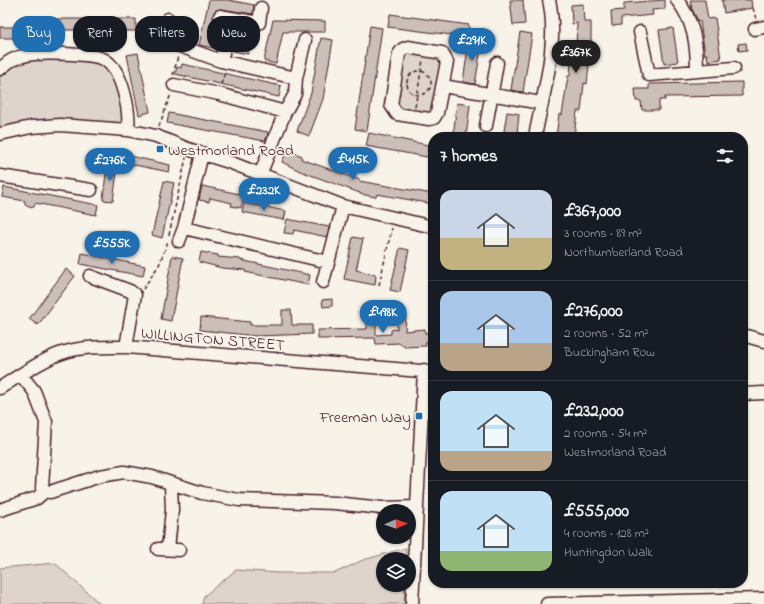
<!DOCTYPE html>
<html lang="en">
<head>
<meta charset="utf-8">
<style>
  :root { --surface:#171b24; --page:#20242c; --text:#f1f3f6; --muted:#9ea1a6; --line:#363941; --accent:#1f6fb2 }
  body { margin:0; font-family:"Indie Flower",sans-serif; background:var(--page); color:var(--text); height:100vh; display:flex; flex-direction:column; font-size:15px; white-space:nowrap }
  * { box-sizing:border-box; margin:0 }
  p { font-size:13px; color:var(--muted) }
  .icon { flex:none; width:22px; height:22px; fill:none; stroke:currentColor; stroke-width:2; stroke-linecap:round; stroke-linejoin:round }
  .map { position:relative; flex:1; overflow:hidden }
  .side { position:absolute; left:428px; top:132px; width:320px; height:456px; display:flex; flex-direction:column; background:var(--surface); border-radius:16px; box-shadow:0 1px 3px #0004 }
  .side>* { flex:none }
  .guide { position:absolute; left:12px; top:16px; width:356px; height:36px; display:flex; gap:8px }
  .needle { width:26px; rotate:88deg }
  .tools { position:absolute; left:376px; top:504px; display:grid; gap:8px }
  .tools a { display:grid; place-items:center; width:40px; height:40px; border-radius:50%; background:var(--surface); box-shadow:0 1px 3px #0004; font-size:20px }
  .price { position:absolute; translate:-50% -34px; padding:0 9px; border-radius:14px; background:var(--accent); color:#fff; font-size:13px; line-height:26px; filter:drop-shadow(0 1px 2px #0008) }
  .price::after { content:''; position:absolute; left:50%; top:24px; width:12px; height:9px; margin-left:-6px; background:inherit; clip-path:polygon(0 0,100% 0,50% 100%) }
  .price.active { background:#222; color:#fff }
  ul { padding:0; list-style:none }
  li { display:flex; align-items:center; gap:12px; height:100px; padding:0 12px }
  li+li { border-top:1px solid var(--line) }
  li span { display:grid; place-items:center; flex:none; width:112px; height:80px; border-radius:12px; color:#555 }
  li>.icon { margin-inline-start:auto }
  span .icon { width:48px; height:48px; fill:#fffc; stroke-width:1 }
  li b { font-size:17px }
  h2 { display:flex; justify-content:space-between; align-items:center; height:48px; padding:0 12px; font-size:17px }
  .tag { padding:0 14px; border-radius:16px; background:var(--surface); box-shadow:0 1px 3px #0004; font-size:14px; line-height:36px }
  .tag.active { background:var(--accent); color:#fff }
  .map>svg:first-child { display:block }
  .green { fill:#ded4cc; stroke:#947a7c }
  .building { fill:#ccbfb9; stroke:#4a1f2b }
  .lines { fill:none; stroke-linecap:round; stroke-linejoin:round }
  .minor-casing { stroke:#4a1f2b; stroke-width:15 }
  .path { stroke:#4a1f2b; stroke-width:1.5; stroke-dasharray:4 3; stroke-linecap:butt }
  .minor { stroke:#f7f3e8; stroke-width:12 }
  .poi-dot { fill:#1f6fb2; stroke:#f7f3e8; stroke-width:1.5 }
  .labels { text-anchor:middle; stroke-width:3.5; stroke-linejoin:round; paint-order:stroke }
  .poi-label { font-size:16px; fill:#4a1f2b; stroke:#f7f3e8; text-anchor:start }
  .street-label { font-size:16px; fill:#4a1f2b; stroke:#f7f3e8 }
</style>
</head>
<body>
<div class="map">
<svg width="764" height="604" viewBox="0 0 764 604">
  <rect width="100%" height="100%" fill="#f7f3e8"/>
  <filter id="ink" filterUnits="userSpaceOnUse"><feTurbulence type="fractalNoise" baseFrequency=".025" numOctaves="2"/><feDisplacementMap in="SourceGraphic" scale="8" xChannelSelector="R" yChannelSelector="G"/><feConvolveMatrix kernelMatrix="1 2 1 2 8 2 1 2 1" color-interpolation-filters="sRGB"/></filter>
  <g filter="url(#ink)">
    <!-- green -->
    <path class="green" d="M408,52l31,4 4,6 -11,52 -33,-5 -2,-3 7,-50z
      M95,56l20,14 13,60 -38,-2 -90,6v-65l10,-9z
      M406,548v11h-23v26h22l-1,19h-202l2,-8 32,-26 42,3h57l28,-13z
      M55,563l45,41h-100v-36z"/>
    <!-- building -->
    <path class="building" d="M209,0h19l26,5 -1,9 -32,-5 -6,2 -2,7 3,4 -3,14 3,1 -3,11 -14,-3z
      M510,0h13l2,24 -12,1z
      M665,0v9l-13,1 1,5 -32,3v7l-9,1 -1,-15 13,-1v-7z
      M690,0h15l3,19 7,-1 6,41 -13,2 -1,-7 -2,1 -5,-34h-2l-6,-12z
      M722,0h29l1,8 -28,5z
      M583,4l1,18h7v24h3v8h-4l-3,30 -3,-1 -3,28h-4l-3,26h-18l3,-23 3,1 6,-39h2l2,-28h4l1,-25 -5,1 -1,-19z
      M390,14l79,11 -1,12 -80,-10z
      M57,19h32v11h-31z
      M106,19h30v12h-30z
      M273,20l52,1v11h-42l-7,32 -12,-3z
      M370,26l12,2 -15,103 -12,-2z
      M0,27h50v11h-50z
      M241,27l12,2 -5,25 -15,-3 2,-11h4z
      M673,28l5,34 -14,2 -5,-34z
      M520,32l12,2 -9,58 -12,-2z
      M321,38l12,2 -10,59 -14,37 -12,-5 14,-38z
      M469,41l13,2 -7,41 -12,-2z
      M746,43l1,7 -8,1 -1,-7z
      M138,53l12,59 -11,3 -12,-60z
      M182,64l99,22 -2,11 -104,-23 2,-7 4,1z
      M742,82v14l-77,1v3h-6v10h-17l-1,-9h-5l-1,-12h14v-5z
      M457,103l13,2 -4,32h-13z
      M507,112l12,2 -2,20h-3l-1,3h-10z
      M169,113l99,19 -1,4 -2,5 -98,-18z
      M369,133l64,13v12l-67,-12z
      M287,150l15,6 -1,3 59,21 -1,1 74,13v10l-56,-10 -1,3 -16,-3v-1l-60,-22 -18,-9z
      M117,153l53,12 -1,7 -54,-11z
      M107,164l11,1 -5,36 -10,-1z
      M164,181l10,2 -12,55 -10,-3z
      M202,186l42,9 -3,13 -10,-2 1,-3 -22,-5 -1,4 -10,-2z
      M4,187l94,18 -2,10 -61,-12 -1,4 -9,-2v-4l-23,-4z
      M244,203l42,8 -2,9 -42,-8z
      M287,219l42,8 -2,10 -33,-7 -1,4 -9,-1z
      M353,237l10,2 -7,31 20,5 -1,10 -31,-6z
      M400,248l9,2 -9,42 -10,-2z
      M201,252l17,3v2l22,2v1l70,15 -2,10 -63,-13v-2l-23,-2 -23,-6z
      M82,253l63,13 -2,10 -63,-12z
      M172,256l11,2 -12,63 -10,-2z
      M66,269l9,7 -37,49 -9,-6z
      M332,299v7l-9,1 -1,-7z
      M282,310h9l1,15h20v9l-56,2 -56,-6 1,-13 49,5v3h32z
      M397,314h9l-1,17 20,-2v4h8v9h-7v4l-22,1v-2h-3l-1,-2 -24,1 -1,-6 -57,1v-9l49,-1v-9h9v15l15,-1v-4l6,-1z"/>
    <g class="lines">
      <defs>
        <path id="minor" d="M677,0c17,21 20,45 20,71
          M220,16l39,7 2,-15
          M168,19l9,26 44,16 75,17
          M755,29l9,-2
          M172,31l17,-3
          M640,32l9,43 85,-7
          M408,47l34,6 5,9 -10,51 -3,5 -5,1 -32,-5 -6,-9 8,-51 4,-5z
          M221,61l10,-42
          M0,69c8,-7 13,-11 23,-13 13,-4 71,-3 82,4 18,11 25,52 23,70
          M174,85l45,9 66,18
          M443,86l98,17
          M486,126l11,-63
          M0,134l31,-7 29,-2 68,5 28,6 32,13 41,13 114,44 90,21
          M535,137c8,-44 24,-92 14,-137
          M260,175l25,-63 10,-18 1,-16 9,-38
          M0,176l91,14
          M184,228l144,34
          M179,241l5,-13 18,-74
          M90,276l40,15 5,4 -9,52
          M323,282l20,-76
          M743,335l21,6
          M21,375l13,16 12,31 -4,66 3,3
          M0,388c17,-11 43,-29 62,-35 21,-7 43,-6 64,-6l307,25
          M743,394l21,-1
          M45,491l5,1 50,-16 24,-4 28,5 50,16 37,7 96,3 47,5 34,-1
          M0,510l37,-12 8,-7
          M158,549l21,1
          M168,549l4,-39 -1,-25
          M412,604l12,-234
          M547,604l217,-5"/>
      </defs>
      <!-- minor casing -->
      <use href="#minor" class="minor-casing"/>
      <!-- path -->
      <path class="path" d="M753,8l3,11
        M407 83a12 12 0 1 1 24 0a12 12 0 1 1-24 0Z
        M173,75l5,-19
        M221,84l4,-12
        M415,107l8,-47
        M159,126l12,-32
        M169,235l17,-77
        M379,285l13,-57
        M143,289l16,-24 9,-24"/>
      <!-- minor -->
      <use href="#minor" class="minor"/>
    </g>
  </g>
  <!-- markers -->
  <g class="poi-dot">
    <rect x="156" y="145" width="8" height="8" rx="2"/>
    <rect x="415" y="412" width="8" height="8" rx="2"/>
  </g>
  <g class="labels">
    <!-- poi labels -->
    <g class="poi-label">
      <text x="168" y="155">Westmorland Road</text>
      <text x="411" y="422" text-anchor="end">Freeman Way</text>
    </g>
    <!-- street labels -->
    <g class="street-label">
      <text transform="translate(213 338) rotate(5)" y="6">WILLINGTON STREET</text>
    </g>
  </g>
</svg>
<div class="tools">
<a><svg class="needle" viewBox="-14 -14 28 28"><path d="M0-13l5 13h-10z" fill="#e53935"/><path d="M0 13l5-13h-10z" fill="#9ea1a6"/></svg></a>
<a><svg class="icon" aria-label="layers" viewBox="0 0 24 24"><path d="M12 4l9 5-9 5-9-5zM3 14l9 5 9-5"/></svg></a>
</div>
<b class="price" style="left:472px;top:62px">£291K</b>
<b class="price active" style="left:576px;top:74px">£367K</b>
<b class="price" style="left:353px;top:181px">£415K</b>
<b class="price" style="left:110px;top:182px">£276K</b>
<b class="price" style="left:264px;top:212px">£232K</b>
<b class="price" style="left:112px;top:265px">£555K</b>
<b class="price" style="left:383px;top:334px">£498K</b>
<div class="guide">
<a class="tag active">Buy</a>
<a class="tag">Rent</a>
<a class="tag">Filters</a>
<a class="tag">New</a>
</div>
<section class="side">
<h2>7 homes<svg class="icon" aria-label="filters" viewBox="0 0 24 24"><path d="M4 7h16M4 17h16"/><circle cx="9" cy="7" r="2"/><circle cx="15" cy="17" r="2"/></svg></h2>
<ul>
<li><span style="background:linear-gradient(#c9d6e8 60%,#c2b280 0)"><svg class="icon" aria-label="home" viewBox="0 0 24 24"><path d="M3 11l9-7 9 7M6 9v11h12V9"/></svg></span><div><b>£367,000</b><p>3 rooms · 89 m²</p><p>Northumberland Road</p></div></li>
<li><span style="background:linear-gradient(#a9c7e8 65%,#b9a48a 0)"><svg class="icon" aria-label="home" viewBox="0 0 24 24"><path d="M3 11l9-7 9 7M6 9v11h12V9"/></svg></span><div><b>£276,000</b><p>2 rooms · 52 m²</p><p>Buckingham Row</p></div></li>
<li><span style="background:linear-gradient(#bfe0f5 75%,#b9a48a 0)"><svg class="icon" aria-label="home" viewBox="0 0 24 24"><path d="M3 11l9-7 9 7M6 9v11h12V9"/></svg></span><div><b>£232,000</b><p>2 rooms · 54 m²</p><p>Westmorland Road</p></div></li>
<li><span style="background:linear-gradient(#bfe0f5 75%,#8fb573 0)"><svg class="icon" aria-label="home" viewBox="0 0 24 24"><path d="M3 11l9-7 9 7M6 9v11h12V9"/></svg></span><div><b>£555,000</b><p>4 rooms · 128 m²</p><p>Huntingdon Walk</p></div></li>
</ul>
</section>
</div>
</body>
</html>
